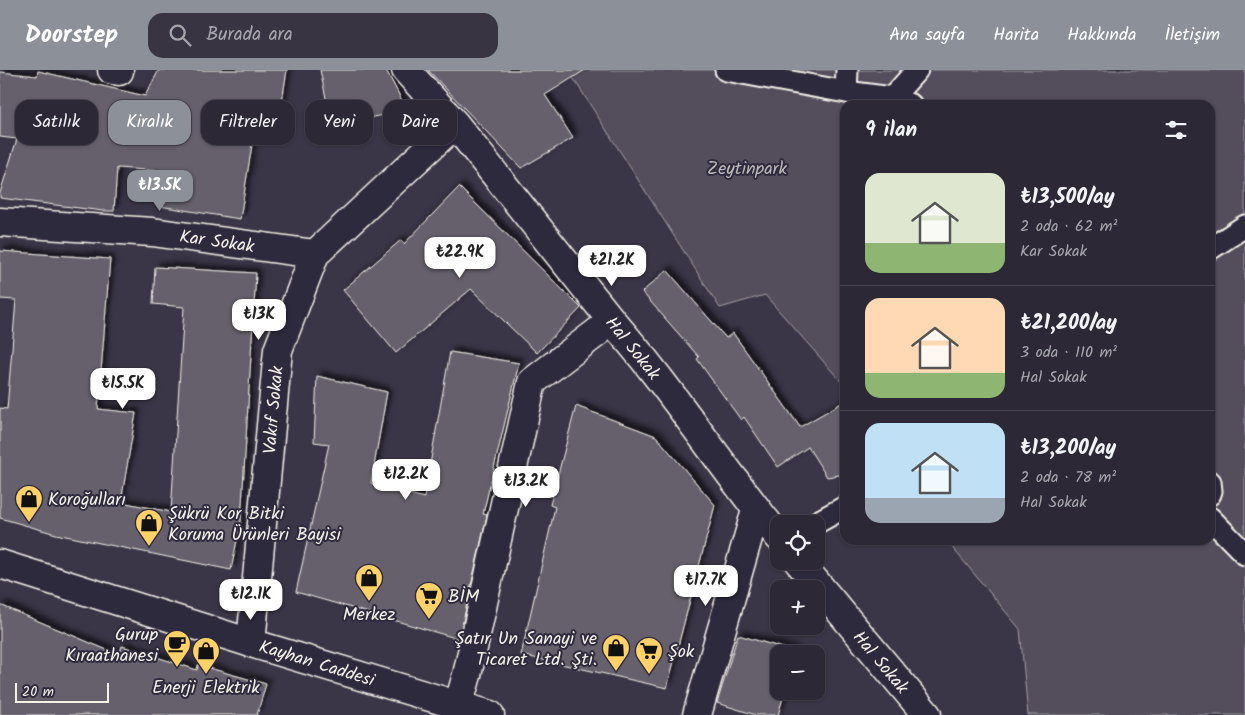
<!DOCTYPE html>
<html lang="tr">
<head>
<meta charset="utf-8">
<style>
  :root { --surface:#2c2835; --page:#383441; --text:#f1f3f6; --muted:#a6a6ad; --line:#484450; --accent:#8c9099 }
  body { margin:0; font-family:Kalam,sans-serif; background:var(--page); color:var(--text); height:100vh; display:flex; flex-direction:column; font-size:19px; white-space:nowrap }
  * { box-sizing:border-box; margin:0 }
  p { font-size:16px; color:var(--muted) }
  .icon { flex:none; width:28px; height:28px; fill:none; stroke:currentColor; stroke-width:2; stroke-linecap:round; stroke-linejoin:round }
  .map { position:relative; flex:1; overflow:hidden }
  .sheet { position:absolute; left:840px; top:30px; width:375px; height:445px; display:flex; flex-direction:column; background:var(--surface); border-radius:15px; box-shadow:0 1px 4px #0004,0 0 0 1px var(--line) }
  .sheet>* { flex:none }
  .top-card { position:absolute; left:15px; top:30px; width:475px; height:45px; display:flex; gap:10px }
  .controls { position:absolute; left:770px; top:445px; display:grid; gap:10px }
  .controls a { display:grid; place-items:center; width:55px; height:55px; border-radius:10px; background:var(--surface); box-shadow:0 1px 4px #0004,0 0 0 1px var(--line); font-size:25px }
  .scale { position:absolute; left:15px; bottom:12px; width:94px; box-sizing:border-box; padding-left:5px; border:2px solid #f4f1e8; border-top:0; font-size:14px; line-height:18px; white-space:nowrap; color:#f4f1e8; -webkit-text-stroke:4px #2f2a3d; paint-order:stroke }
  .price { position:absolute; translate:-50% -42px; padding:0 11px; border-radius:10px; background:#fff; color:#222; font-size:16px; line-height:32px; filter:drop-shadow(0 1px 2px #0008) }
  .price::after { content:''; position:absolute; left:50%; top:30px; width:15px; height:11px; margin-left:-8px; background:inherit; clip-path:polygon(0 0,100% 0,50% 100%) }
  .price.current { background:var(--accent); color:#fff }
  ul { padding:0; list-style:none }
  li { display:flex; align-items:center; gap:15px; height:125px; padding:0 25px }
  li+li { border-top:1px solid var(--line) }
  li span { display:grid; place-items:center; flex:none; width:140px; height:100px; border-radius:15px; color:#555 }
  li>.icon { margin-inline-start:auto }
  span .icon { width:60px; height:60px; fill:#fffc; stroke-width:1 }
  li b { font-size:21px }
  h2 { display:flex; justify-content:space-between; align-items:center; height:60px; padding:0 25px; font-size:21px }
  .pill { padding:0 18px; border-radius:15px; background:var(--surface); box-shadow:0 1px 4px #0004,0 0 0 1px var(--line); font-size:18px; line-height:45px }
  .pill.current { background:var(--accent); color:#fff }
  header { display:flex; align-items:center; gap:30px; box-sizing:border-box; height:70px; padding:0 25px; background:var(--accent); color:#fff }
  header strong { font-size:24px }
  nav { display:flex; gap:28px; margin-inline-start:auto; font-size:18px }
  .search { width:350px; height:45px; background:var(--page); display:flex; align-items:center; gap:12px; box-sizing:border-box; padding:0 18px; border-radius:15px; color:var(--muted); font-size:19px }
  .map>svg:first-child { display:block }
  .green { fill:#534e5c; stroke:#a4a0a2 }
  .building { fill:#65616c; stroke:#f4f1e8; filter:url(#shadow) }
  .lines { fill:none; stroke-linecap:round; stroke-linejoin:round }
  .pedestrian-casing { stroke:#f4f1e8; stroke-width:25 }
  .minor-casing { stroke:#f4f1e8; stroke-width:31 }
  .secondary-casing { stroke:#f4f1e8; stroke-width:31 }
  .pedestrian { stroke:#2f2a3d; stroke-width:21 }
  .minor { stroke:#2f2a3d; stroke-width:28 }
  .secondary { stroke:#2f2a3d; stroke-width:28 }
  .labels { text-anchor:middle; stroke-width:4; stroke-linejoin:round; paint-order:stroke }
  .park-label { font-size:18px; fill:#bcb8b7; stroke:#2f2a3d }
  .street-label { font-size:18px; fill:#f4f1e8; stroke:#2f2a3d }
  .poi-label { font-size:18px; fill:#f4f1e8; stroke:#2f2a3d; text-anchor:start }
</style>
</head>
<body>
<header>
<strong>Doorstep</strong>
<div class="search"><svg class="icon" aria-label="search" viewBox="0 0 24 24"><circle cx="10" cy="10" r="6"/><path d="M15 15l6 6"/></svg>Burada ara</div>
<nav><a>Ana sayfa</a><a>Harita</a><a>Hakkında</a><a>İletişim</a></nav>
</header>
<div class="map">
<svg width="1245" height="645" viewBox="0 0 1245 645">
  <defs>
    <filter id="shadow"><feDropShadow dx="4.5" dy="-4.5" stdDeviation="2.5" flood-color="#0009"/></filter>
  </defs>
  <rect width="100%" height="100%" fill="#3b3647"/>
  <filter id="ink" filterUnits="userSpaceOnUse"><feTurbulence type="fractalNoise" baseFrequency=".02" numOctaves="2"/><feDisplacementMap in="SourceGraphic" scale="10" xChannelSelector="R" yChannelSelector="G"/><feConvolveMatrix kernelMatrix="1 2 1 2 8 2 1 2 1" color-interpolation-filters="sRGB"/></filter>
  <g filter="url(#ink)">
    <!-- green -->
    <path class="green" d="M568,0h677v645h-217l-8,-86 -74,-89h264v-435h-365v281l-80,-91 -45,13z"/>
    <!-- building -->
    <path class="building" d="M159,0h128l-8,50 -22,-6 -17,105 -81,-13 2,-35 -44,-3 -3,43h-11l-103,-13v-5l17,-54 -17,-2v-65l37,4 1,-5 107,25z
      M320,0h66l21,40 -75,16z
      M428,0h157l-40,25 28,43 -52,30z
      M459,117l122,121 -44,45 -66,-64 -75,64 -53,-63 58,-50 3,4z
      M0,181l110,8 -12,150 38,4 -15,89 50,10 13,-205 -31,-3 2,-37 101,6 -15,248 -10,49 -175,-36 -56,-16v-110l7,1 9,-109 -16,-1z
      M667,200l59,68 7,-5 67,94 45,-26v73l-18,3 -19,-30 -30,20 -34,-50 -3,3 -44,-61 2,-2 -57,-65z
      M450,282l69,11 -36,151 4,1 -28,124 -163,-47 33,-148 -15,-2 3,-66 70,16 -16,91 53,15z
      M576,336l80,30 59,69 -48,183 -146,-33 34,-148 -5,-2z
      M0,535l119,50 3,-9 75,24 1,-5 68,19 -9,31h-257z
      M738,565l59,17v2h-18v37h6l-7,24h-22l-39,-12z"/>
    <g class="lines">
      <defs>
        <path id="pedestrian" d="M726,0l120,22 46,6 19,7
          M846,22l1,-22
          M892,28l25,-28
          M1210,179l35,-23
          M1210,412l1,9 -1,3
          M1210,448l35,36
          M814,454l31,-17"/>
        <path id="minor" d="M112,0l7,1
          M406,0l49,54 157,197c60,68 109,146 167,216
          M0,152l152,10 163,22
          M798,491l129,154
          M251,573l27,-293 37,-96 140,-130
          M458,636l9,-31 65,-293 80,-61
          M697,645l59,-205"/>
        <path id="secondary" d="M0,494l251,79 239,72"/>
      </defs>
      <!-- pedestrian casing -->
      <use href="#pedestrian" class="pedestrian-casing"/>
      <!-- minor casing -->
      <use href="#minor" class="minor-casing"/>
      <!-- secondary casing -->
      <use href="#secondary" class="secondary-casing"/>
      <!-- pedestrian -->
      <use href="#pedestrian" class="pedestrian"/>
      <!-- minor -->
      <use href="#minor" class="minor"/>
      <!-- secondary -->
      <use href="#secondary" class="secondary"/>
    </g>
  </g>
  <!-- icons -->
  <defs>
    <symbol id="shop-pin" viewBox="-11 -11 22 30"><path d="M0 17L-7.5 6A9.5 9.5 0 1 1 7.5 6Z" fill="#ffd166" stroke="#2f2a3d"/><path d="M-5-2.5h2.3a2.7 3.5 0 0 1 5.4 0H5L5.5 6h-11ZM-1.5-2.5h3a1.5 2.3 0 0 0-3 0Z" fill="#111"/></symbol>
    <symbol id="supermarket-pin" viewBox="-11 -11 22 30"><path d="M0 17L-7.5 6A9.5 9.5 0 1 1 7.5 6Z" fill="#ffd166" stroke="#2f2a3d"/><path d="M-6-5.5h2.5l.6 2H6L4.5 2H-2.5L-4.4-4H-6ZM-1.5 3.2a1.3 1.3 0 1 0 .1 0ZM3 3.2a1.3 1.3 0 1 0 .1 0Z" fill="#111"/></symbol>
    <symbol id="cafe-pin" viewBox="-11 -11 22 30"><path d="M0 17L-7.5 6A9.5 9.5 0 1 1 7.5 6Z" fill="#ffd166" stroke="#2f2a3d"/><path d="M-5.5-4.5H6V0H3Q3 3.5 0 3.5H-2.5Q-5.5 3.5-5.5 0ZM3-3.2v2h1.7v-2ZM-6 4.5H4V6H-6Z" fill="#111"/></symbol>
  </defs>
  <g fill-rule="evenodd">
    <use href="#shop-pin" x="13" y="413" width="32" height="43"/>
    <use href="#shop-pin" x="133" y="437" width="32" height="43"/>
    <use href="#shop-pin" x="353" y="492" width="32" height="43"/>
    <use href="#supermarket-pin" x="413" y="510" width="32" height="43"/>
    <use href="#cafe-pin" x="161" y="558" width="32" height="43"/>
    <use href="#shop-pin" x="600" y="562" width="32" height="43"/>
    <use href="#shop-pin" x="190" y="565" width="32" height="43"/>
    <use href="#supermarket-pin" x="633" y="565" width="32" height="43"/>
  </g>
  <g class="labels">
    <!-- park labels -->
    <g class="park-label">
      <text x="747" y="104">Zeytinpark</text>
    </g>
    <!-- street labels -->
    <g class="street-label">
      <text transform="translate(217 171) rotate(8)" y="6">Kar Sokak</text>
      <text transform="translate(633 278) rotate(51)" y="6">Hal Sokak</text>
      <text transform="translate(273 340) rotate(-85)" y="6">Vakıf Sokak</text>
      <text transform="translate(881 592) rotate(50)" y="6">Hal Sokak</text>
      <text transform="translate(317 593) rotate(17)" y="6">Kayhan Caddesi</text>
    </g>
    <!-- poi labels -->
    <g class="poi-label">
      <text x="48" y="435">Koroğulları</text>
      <text x="168" y="449">Şükrü Kor Bitki<tspan x="168" dy="21">Koruma Ürünleri Bayisi</tspan></text>
      <text x="448" y="532">BİM</text>
      <text x="369" y="550" text-anchor="middle">Merkez</text>
      <text x="158" y="570" text-anchor="end">Gurup<tspan x="158" dy="21">Kıraathanesi</tspan></text>
      <text x="597" y="574" text-anchor="end">Şatır Un Sanayi ve<tspan x="597" dy="21">Ticaret Ltd. Şti.</tspan></text>
      <text x="668" y="587">Şok</text>
      <text x="206" y="623" text-anchor="middle">Enerji Elektrik</text>
    </g>
  </g>
</svg>
<div class="controls">
<a><svg class="icon" aria-label="locate" viewBox="0 0 24 24"><circle cx="12" cy="12" r="6"/><path d="M12 2v4M12 18v4M2 12h4M18 12h4"/></svg></a>
<a>+</a>
<a>−</a>
</div>
<div class="scale">20 m</div>
<b class="price current" style="left:160px;top:142px">₺13.5K</b>
<b class="price" style="left:460px;top:209px">₺22.9K</b>
<b class="price" style="left:612px;top:217px">₺21.2K</b>
<b class="price" style="left:259px;top:271px">₺13K</b>
<b class="price" style="left:123px;top:340px">₺15.5K</b>
<b class="price" style="left:406px;top:431px">₺12.2K</b>
<b class="price" style="left:526px;top:438px">₺13.2K</b>
<b class="price" style="left:706px;top:537px">₺17.7K</b>
<b class="price" style="left:251px;top:551px">₺12.1K</b>
<div class="top-card">
<a class="pill">Satılık</a>
<a class="pill current">Kiralık</a>
<a class="pill">Filtreler</a>
<a class="pill">Yeni</a>
<a class="pill">Daire</a>
</div>
<section class="sheet">
<h2>9 ilan<svg class="icon" aria-label="filters" viewBox="0 0 24 24"><path d="M4 7h16M4 17h16"/><circle cx="9" cy="7" r="2"/><circle cx="15" cy="17" r="2"/></svg></h2>
<ul>
<li><span style="background:linear-gradient(#dfe7d0 70%,#8fb573 0)"><svg class="icon" aria-label="home" viewBox="0 0 24 24"><path d="M3 11l9-7 9 7M6 9v11h12V9"/></svg></span><div><b>₺13,500/ay</b><p>2 oda · 62 m²</p><p>Kar Sokak</p></div></li>
<li><span style="background:linear-gradient(#ffd9b3 75%,#8fb573 0)"><svg class="icon" aria-label="home" viewBox="0 0 24 24"><path d="M3 11l9-7 9 7M6 9v11h12V9"/></svg></span><div><b>₺21,200/ay</b><p>3 oda · 110 m²</p><p>Hal Sokak</p></div></li>
<li><span style="background:linear-gradient(#bfe0f5 75%,#9aa5b1 0)"><svg class="icon" aria-label="home" viewBox="0 0 24 24"><path d="M3 11l9-7 9 7M6 9v11h12V9"/></svg></span><div><b>₺13,200/ay</b><p>2 oda · 78 m²</p><p>Hal Sokak</p></div></li>
</ul>
</section>
</div>
</body>
</html>
